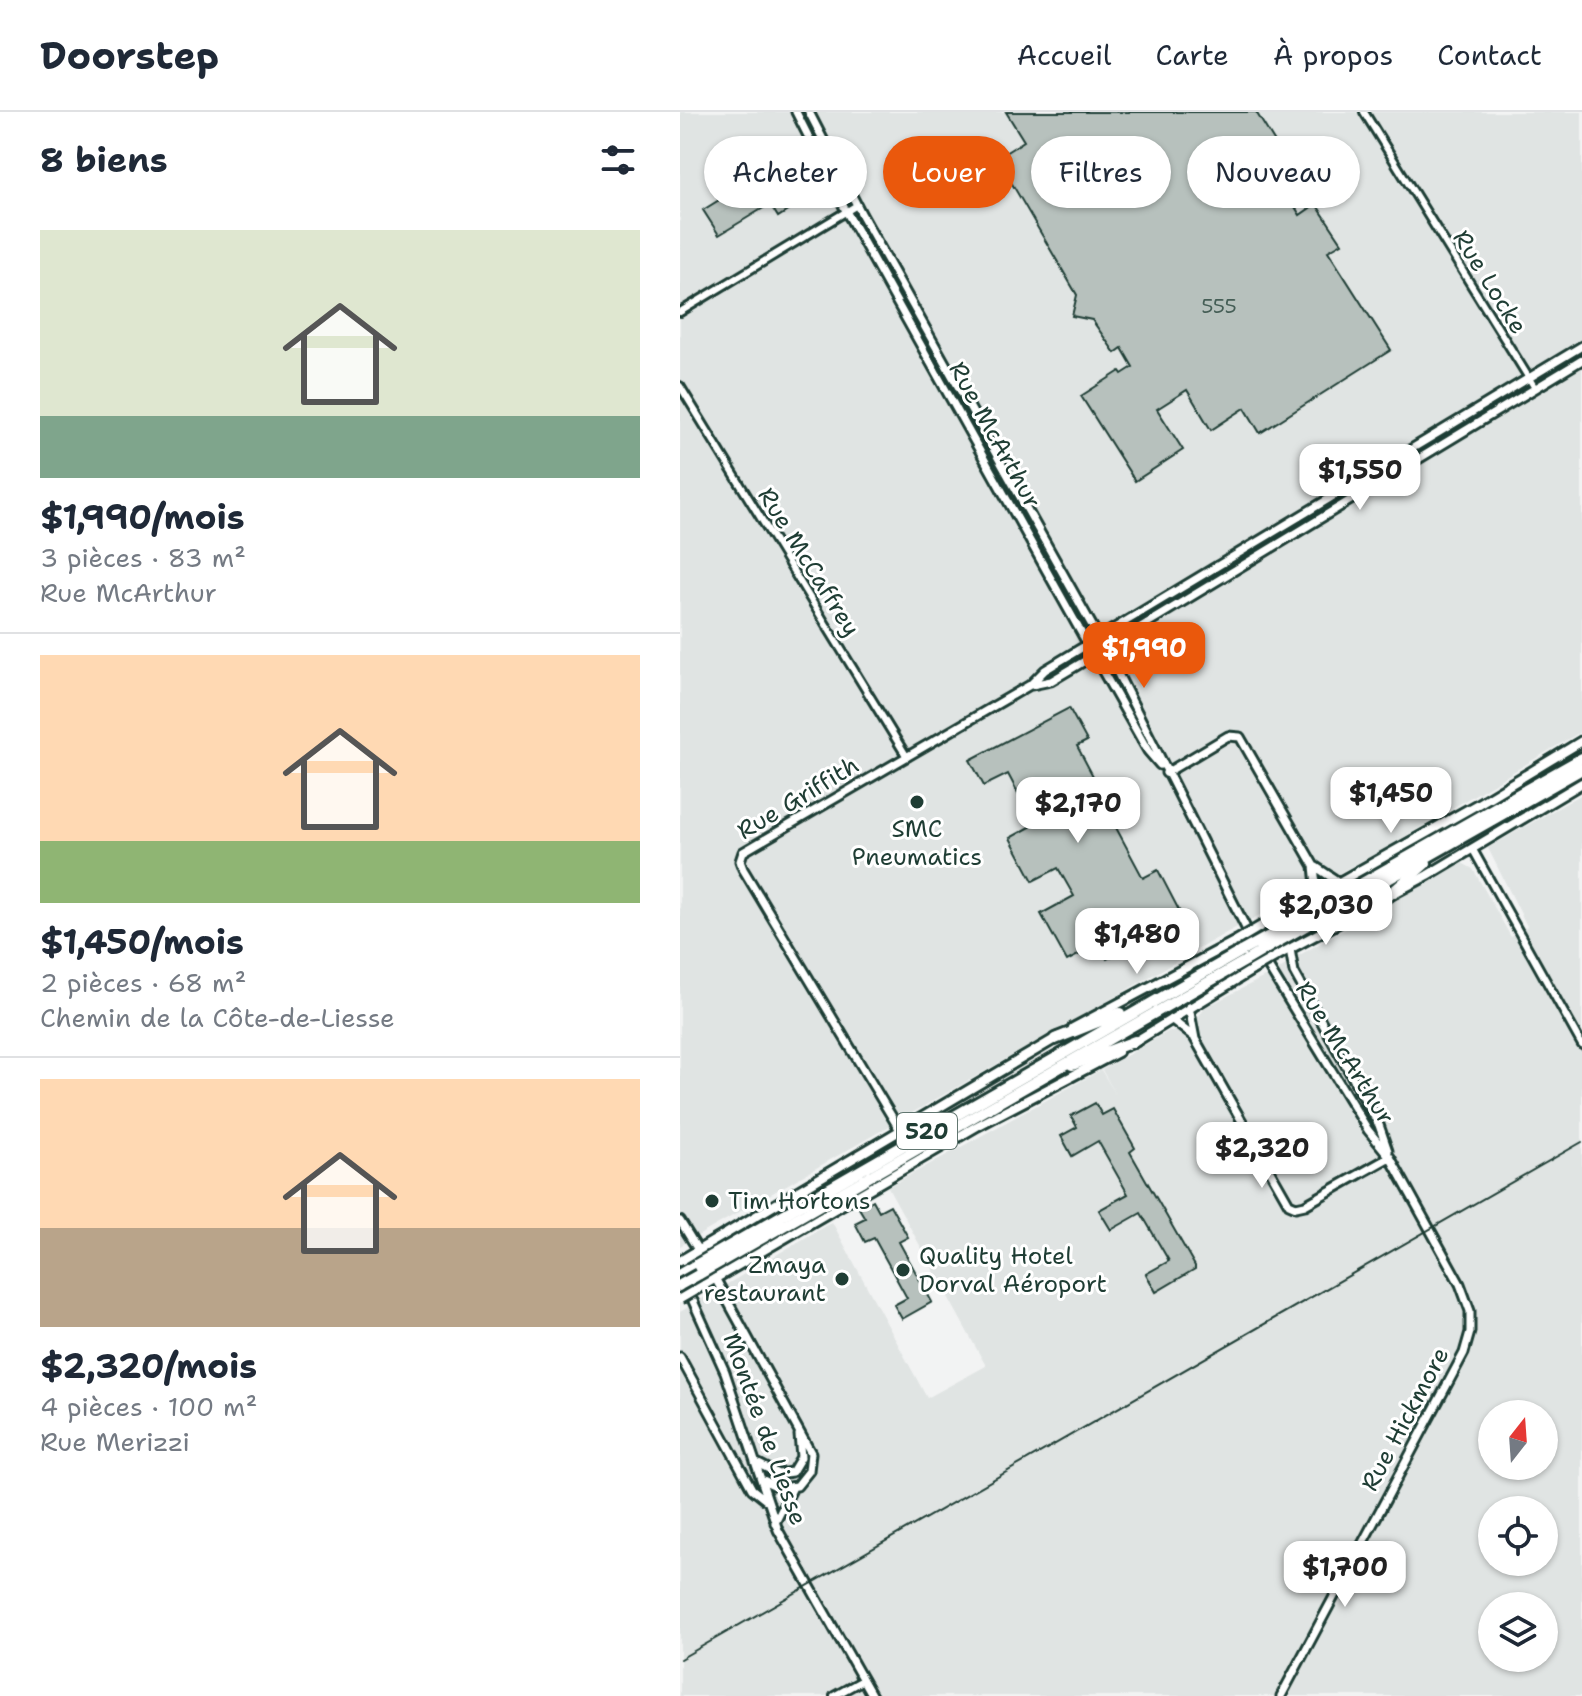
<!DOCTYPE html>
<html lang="fr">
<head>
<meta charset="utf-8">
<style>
  :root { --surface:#fff; --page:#f2f2f3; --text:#1f2937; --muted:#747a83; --line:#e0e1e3; --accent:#ea580c }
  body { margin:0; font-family:"Shantell Sans",sans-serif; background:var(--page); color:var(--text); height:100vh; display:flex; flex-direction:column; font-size:30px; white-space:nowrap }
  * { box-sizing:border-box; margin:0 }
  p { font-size:26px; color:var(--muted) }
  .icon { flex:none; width:44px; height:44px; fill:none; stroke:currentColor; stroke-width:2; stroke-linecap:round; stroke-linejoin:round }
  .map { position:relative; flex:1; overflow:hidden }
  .panel { display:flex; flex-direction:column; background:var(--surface); width:680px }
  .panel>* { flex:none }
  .hud { position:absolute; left:24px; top:24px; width:758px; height:72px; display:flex; gap:16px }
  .needle { width:52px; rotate:17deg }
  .controls { position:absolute; left:798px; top:1288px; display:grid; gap:16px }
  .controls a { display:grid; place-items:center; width:80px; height:80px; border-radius:50%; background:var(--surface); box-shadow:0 2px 6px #0004; font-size:40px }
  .price { position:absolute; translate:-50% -68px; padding:0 18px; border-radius:16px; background:#fff; color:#222; font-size:26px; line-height:52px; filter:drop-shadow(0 2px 4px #0008) }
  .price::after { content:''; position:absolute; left:50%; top:48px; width:24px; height:18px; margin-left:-12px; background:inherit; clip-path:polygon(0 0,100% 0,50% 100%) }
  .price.current { background:var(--accent); color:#fff }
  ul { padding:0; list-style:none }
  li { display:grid; align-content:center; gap:16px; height:424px; padding:0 40px }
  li+li { border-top:2px solid var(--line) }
  li span { display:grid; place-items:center; height:248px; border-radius:0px; color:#555 }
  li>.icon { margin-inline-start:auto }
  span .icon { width:144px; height:144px; fill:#fffc; stroke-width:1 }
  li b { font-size:34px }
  h2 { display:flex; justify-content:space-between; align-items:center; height:96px; padding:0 40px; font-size:34px }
  .pill { padding:0 28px; border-radius:36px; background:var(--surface); box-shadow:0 2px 6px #0004; font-size:28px; line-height:72px }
  .pill.current { background:var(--accent); color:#fff }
  header { display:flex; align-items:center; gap:48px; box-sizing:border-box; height:112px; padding:0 40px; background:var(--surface); border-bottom:2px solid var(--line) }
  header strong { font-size:38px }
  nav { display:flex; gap:44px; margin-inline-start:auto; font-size:28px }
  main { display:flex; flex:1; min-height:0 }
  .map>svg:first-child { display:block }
  .built { fill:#e0e4e3; fill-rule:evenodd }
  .building { fill:#b7c1bd; stroke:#1f3d34; stroke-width:2 }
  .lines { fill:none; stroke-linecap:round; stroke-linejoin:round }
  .minor-casing { stroke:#1f3d34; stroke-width:12 }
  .tertiary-casing { stroke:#1f3d34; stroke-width:13 }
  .secondary-casing { stroke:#1f3d34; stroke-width:14 }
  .motorway-casing { stroke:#1f3d34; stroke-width:16 }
  .minor { stroke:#fff; stroke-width:6 }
  .tertiary { stroke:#fff; stroke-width:7 }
  .secondary { stroke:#fff; stroke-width:8 }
  .motorway { stroke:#fff; stroke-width:10 }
  .rail { stroke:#1f3d34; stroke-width:2 }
  .secondary-bridge-casing { stroke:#1f3d34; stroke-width:14; stroke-linecap:butt }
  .motorway-bridge-casing { stroke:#1f3d34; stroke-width:16; stroke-linecap:butt }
  .secondary-bridge { stroke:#fff; stroke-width:8 }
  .motorway-bridge { stroke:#fff; stroke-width:10 }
  .poi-dot { fill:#1f3d34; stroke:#fff; stroke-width:3 }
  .labels { text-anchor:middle; stroke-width:6; stroke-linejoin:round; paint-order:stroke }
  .number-label { font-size:20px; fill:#455e56 }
  .shield { fill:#fff; stroke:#627771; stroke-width:2 }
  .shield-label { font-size:22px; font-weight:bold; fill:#1f3d34 }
  .street-label { font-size:24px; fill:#1f3d34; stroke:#fff }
  .poi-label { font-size:24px; fill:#1f3d34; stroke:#fff; text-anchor:start }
</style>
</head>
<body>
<header>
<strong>Doorstep</strong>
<nav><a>Accueil</a><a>Carte</a><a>À propos</a><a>Contact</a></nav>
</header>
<main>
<section class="panel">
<h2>8 biens<svg class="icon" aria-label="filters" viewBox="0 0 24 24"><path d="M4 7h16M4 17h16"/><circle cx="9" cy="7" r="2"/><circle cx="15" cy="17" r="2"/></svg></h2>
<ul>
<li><span style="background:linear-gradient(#dfe7d0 75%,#7fa58c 0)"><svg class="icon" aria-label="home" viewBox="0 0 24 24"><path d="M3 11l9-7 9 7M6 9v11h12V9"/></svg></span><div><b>$1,990/mois</b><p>3 pièces · 83 m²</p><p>Rue McArthur</p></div></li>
<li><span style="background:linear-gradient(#ffd9b3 75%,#8fb573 0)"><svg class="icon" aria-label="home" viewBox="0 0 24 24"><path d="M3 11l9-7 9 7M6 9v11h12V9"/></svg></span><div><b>$1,450/mois</b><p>2 pièces · 68 m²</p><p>Chemin de la Côte-de-Liesse</p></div></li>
<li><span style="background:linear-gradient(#ffd9b3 60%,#b9a48a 0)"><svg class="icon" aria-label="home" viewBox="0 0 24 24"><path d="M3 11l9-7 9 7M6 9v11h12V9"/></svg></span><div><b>$2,320/mois</b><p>4 pièces · 100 m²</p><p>Rue Merizzi</p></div></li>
</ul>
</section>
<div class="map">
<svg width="902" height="1584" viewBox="0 0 902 1584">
  <rect width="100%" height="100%" fill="#f2f3f3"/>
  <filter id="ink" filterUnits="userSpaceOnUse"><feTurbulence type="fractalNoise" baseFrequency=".0125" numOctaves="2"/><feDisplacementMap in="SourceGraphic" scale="16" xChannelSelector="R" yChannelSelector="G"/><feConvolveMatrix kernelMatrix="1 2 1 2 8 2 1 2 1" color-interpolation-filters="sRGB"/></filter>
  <g filter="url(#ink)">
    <!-- built -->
    <path class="built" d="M0,0h902v619l-200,119 -156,83 -546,313z
      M902,682v902h-902v-384l152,-90 95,176 59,-32 -98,-179 213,-117 14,23 -13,-23 67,-39h8l20,-13 9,-11 74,-38 16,-12 166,-94 11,6 38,68 16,-11 -39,-78zM812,1302h52v52h-52zM812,1398h52v52h-52zM812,1494h52v52h-52z"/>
    <!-- building -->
    <path class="building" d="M326,0h250l26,42 7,3 -6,30 17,28 16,-11 26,39 -14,8 63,99 -131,83 -15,-25 -34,22 -24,-40 -30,19 26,41 -48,31 -54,-85 39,-25 2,3 11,-7 -11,-19 -7,5 -23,-33 -20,-4 5,-21 -80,-137 27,-17z
      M110,44l24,38 -36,23 -8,-13 -51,31 -16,-25z
      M389,596l18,33 -10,5 16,30 -48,26 9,16 44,-24 45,84 15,-8 25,48 -76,41 -8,-15 -32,17 -26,-47 33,-18 -16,-28 -25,13 -23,-43 33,-18 -8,-15 -8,5 -19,-36 -24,12 -14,-26z
      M415,991l7,12 11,-6 22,39 -5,4 65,114v3l-39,23 -10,-18 23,-13 -28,-48 -30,17 -12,-20 29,-16 -30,-53 -26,15 -11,-20 16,-9 -6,-11z
      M193,1088l6,11 11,-6 18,32 -9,5 33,60 -30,17 -8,-14 13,-7 -33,-60 -9,4 -10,-19 10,-5 -6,-10z"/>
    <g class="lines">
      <defs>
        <path id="minor" d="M684,0l171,276
          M0,200l177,-107
          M0,274l227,371
          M792,736l110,197
          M154,1584l29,-16"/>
        <path id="tertiary" d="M116,0l50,99 251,450 51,90 12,14
          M129,0l53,103 246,439 138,274
          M352,573l19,-4 37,-22 494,-299
          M486,661l62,-37 12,1 74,129 3,29
          M636,755l24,16
          M610,837l4,23 85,153 9,26
          M589,856l99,162 22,27 70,127 10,27v21l-6,21 -183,343
          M509,895l6,32 94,165 7,3 9,-2 85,-48
          M491,907l23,18
          M221,1020l-158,-263 -3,-8 3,-9 287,-167 15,-15 537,-324
          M0,1109l18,29
          M35,1166l96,175 -2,18 -12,15 -17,2 -19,-9
          M13,1189l32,71 53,158 94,166
          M0,1245l72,132 15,12
          M75,1350l23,12 14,-2 9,-15 -2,-22
          M95,1411l18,-36"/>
        <path id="secondary" d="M583,813l215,-121 104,-63
          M600,842l148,-79 154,-92
          M393,916l163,-87
          M453,931l119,-73
          M0,1149l378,-224
          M24,1173l273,-159 141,-74"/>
        <path id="motorway" d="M708,784l38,-33
          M589,824l313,-178
          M594,832l308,-175
          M375,927l65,-26
          M392,953l63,-24
          M0,1162l562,-323
          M18,1163l549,-315"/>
      </defs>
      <!-- minor casing -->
      <use href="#minor" class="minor-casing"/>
      <!-- tertiary casing -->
      <use href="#tertiary" class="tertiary-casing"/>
      <!-- secondary casing -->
      <use href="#secondary" class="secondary-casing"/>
      <!-- motorway casing -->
      <use href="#motorway" class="motorway-casing"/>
      <!-- minor -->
      <use href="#minor" class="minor"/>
      <!-- tertiary -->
      <use href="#tertiary" class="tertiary"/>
      <!-- secondary -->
      <use href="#secondary" class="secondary"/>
      <!-- motorway -->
      <use href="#motorway" class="motorway"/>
      <!-- rail -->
      <path class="rail" d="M0,1547l902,-517"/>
      <defs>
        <path id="secondary-bridge" d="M556,829l27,-16
          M572,858l28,-16
          M0,1187l24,-14"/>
        <path id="motorway-bridge" d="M562,839l27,-15
          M567,848l27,-16
          M0,1173l18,-10"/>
      </defs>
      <!-- secondary-bridge casing -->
      <use href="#secondary-bridge" class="secondary-bridge-casing"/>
      <!-- motorway-bridge casing -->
      <use href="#motorway-bridge" class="motorway-bridge-casing"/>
      <!-- secondary-bridge -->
      <use href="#secondary-bridge" class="secondary-bridge"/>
      <!-- motorway-bridge -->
      <use href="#motorway-bridge" class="motorway-bridge"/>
    </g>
  </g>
  <!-- markers -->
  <g class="poi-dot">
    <circle cx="237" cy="690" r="8"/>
    <circle cx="32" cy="1089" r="8"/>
    <circle cx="223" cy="1158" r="8"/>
    <circle cx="162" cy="1167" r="8"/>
  </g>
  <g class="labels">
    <!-- number labels -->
    <g class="number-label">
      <text x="539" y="201">555</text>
    </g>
    <!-- shield labels -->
    <rect class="shield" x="217" y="1001" width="60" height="36" rx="6"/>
    <g class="shield-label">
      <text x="247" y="1027">520</text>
    </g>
    <!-- street labels -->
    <g class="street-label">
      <text transform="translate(810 170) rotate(58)" y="8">Rue Locke</text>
      <text transform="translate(315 323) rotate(61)" y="8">Rue McArthur</text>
      <text transform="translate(129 450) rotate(58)" y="8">Rue McCaffrey</text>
      <text transform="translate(118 686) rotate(-31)" y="8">Rue Griffith</text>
      <text transform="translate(665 941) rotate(58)" y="8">Rue McArthur</text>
      <text transform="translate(725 1307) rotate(-62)" y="8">Rue Hickmore</text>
      <text transform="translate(85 1317) rotate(70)" y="8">Montée de Liesse</text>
    </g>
    <!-- poi labels -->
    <g class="poi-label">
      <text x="237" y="725" text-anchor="middle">SMC<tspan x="237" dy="28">Pneumatics</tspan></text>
      <text x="48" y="1097">Tim Hortons</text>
      <text x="239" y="1152">Quality Hotel<tspan x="239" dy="28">Dorval Aéroport</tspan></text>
      <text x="146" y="1161" text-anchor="end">Zmaya<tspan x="146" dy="28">restaurant</tspan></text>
    </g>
  </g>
</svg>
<div class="controls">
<a><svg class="needle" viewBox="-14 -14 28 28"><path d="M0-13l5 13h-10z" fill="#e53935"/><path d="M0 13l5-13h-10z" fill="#747a83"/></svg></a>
<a><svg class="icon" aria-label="locate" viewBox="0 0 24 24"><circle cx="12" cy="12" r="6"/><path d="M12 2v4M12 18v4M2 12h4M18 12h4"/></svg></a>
<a><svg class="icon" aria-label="layers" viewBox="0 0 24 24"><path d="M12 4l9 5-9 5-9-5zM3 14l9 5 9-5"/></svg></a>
</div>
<b class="price" style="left:680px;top:400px">$1,550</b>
<b class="price current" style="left:464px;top:578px">$1,990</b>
<b class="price" style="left:711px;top:723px">$1,450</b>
<b class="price" style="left:398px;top:733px">$2,170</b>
<b class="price" style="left:646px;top:835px">$2,030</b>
<b class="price" style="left:457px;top:864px">$1,480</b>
<b class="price" style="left:582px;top:1078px">$2,320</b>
<b class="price" style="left:665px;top:1497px">$1,700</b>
<div class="hud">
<a class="pill">Acheter</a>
<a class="pill current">Louer</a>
<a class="pill">Filtres</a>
<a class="pill">Nouveau</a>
</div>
</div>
</main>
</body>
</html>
